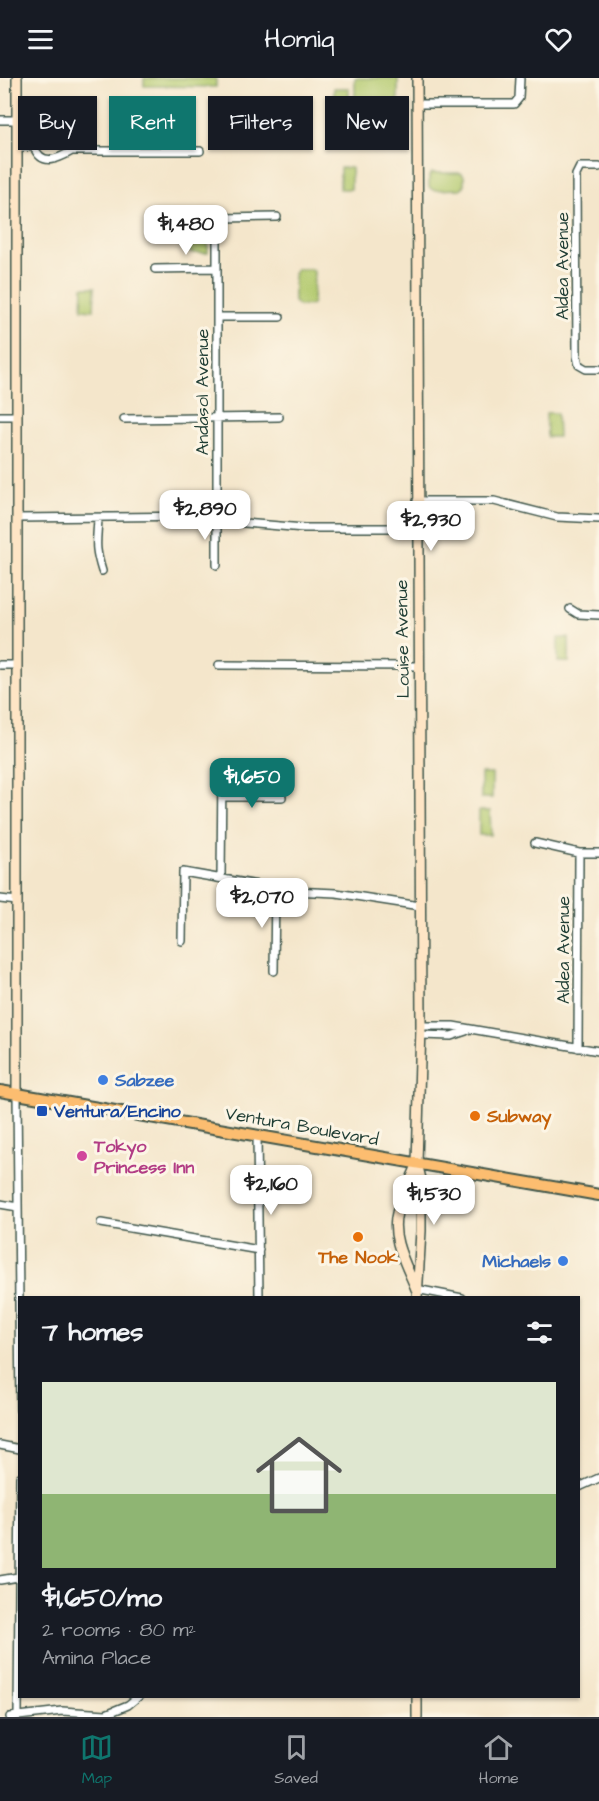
<!DOCTYPE html>
<html lang="en">
<head>
<meta charset="utf-8">
<style>
  :root { --surface:#171b24; --page:#20242c; --text:#f1f3f6; --muted:#9ea1a6; --line:#363941; --accent:#0f766e }
  body { margin:0; font-family:"Architects Daughter",sans-serif; background:var(--page); color:var(--text); height:100vh; display:flex; flex-direction:column; font-size:22px; white-space:nowrap }
  * { box-sizing:border-box; margin:0 }
  p { font-size:20px; color:var(--muted) }
  .icon { flex:none; width:33px; height:33px; fill:none; stroke:currentColor; stroke-width:2; stroke-linecap:round; stroke-linejoin:round }
  .map { position:relative; flex:1; overflow:hidden }
  .sheet { position:absolute; left:18px; top:1218px; width:562px; height:402px; display:flex; flex-direction:column; background:var(--surface); border-radius:0px; box-shadow:0 2px 4px #0004 }
  .sheet>* { flex:none }
  .guide { position:absolute; left:18px; top:18px; width:564px; height:54px; display:flex; gap:12px }
  .price { position:absolute; translate:-50% -51px; padding:0 14px; border-radius:12px; background:#fff; color:#222; font-size:20px; line-height:39px; filter:drop-shadow(0 2px 3px #0008) }
  .price::after { content:''; position:absolute; left:50%; top:36px; width:18px; height:14px; margin-left:-9px; background:inherit; clip-path:polygon(0 0,100% 0,50% 100%) }
  .price.on { background:var(--accent); color:#fff }
  ul { padding:0; list-style:none }
  li { display:grid; align-content:center; gap:12px; height:318px; padding:0 24px }
  li span { display:grid; place-items:center; height:186px; border-radius:0px; color:#555 }
  li>.icon { margin-inline-start:auto }
  span .icon { width:108px; height:108px; fill:#fffc; stroke-width:1 }
  li b { font-size:26px }
  h2 { display:flex; justify-content:space-between; align-items:center; height:72px; padding:0 24px; font-size:26px }
  .chip { padding:0 21px; border-radius:0px; background:var(--surface); box-shadow:0 2px 4px #0004; font-size:21px; line-height:54px }
  .chip.on { background:var(--accent); color:#fff }
  header { display:flex; justify-content:space-between; align-items:center; height:78px; padding:0 24px; background:var(--surface); font-size:27px; font-weight:600 }
  .dock { display:flex; justify-content:space-around; align-items:center; height:84px; border-top:2px solid var(--line); background:var(--surface); font-size:16px; color:var(--muted) }
  .dock a { display:grid; justify-items:center; gap:3px }
  .dock .on { color:var(--accent) }
  .map>svg:first-child { display:block }
  .pitch { fill:#b4ca6f; stroke:#6a8452; stroke-width:1.5 }
  .lines { fill:none; stroke-linecap:round; stroke-linejoin:round }
  .street-casing { stroke:#3f564b; stroke-width:10 }
  .secondary-casing { stroke:#3f564b; stroke-width:12 }
  .primary-casing { stroke:#3f564b; stroke-width:14 }
  .street { stroke:#fff; stroke-width:7 }
  .secondary { stroke:#fee5c5; stroke-width:9 }
  .primary { stroke:#fcbd6f; stroke-width:10 }
  .shop-dot { fill:#3f7fe0; stroke:#fcf5e5; stroke-width:2 }
  .transit-dot { fill:#1a4fb4; stroke:#fcf5e5; stroke-width:2 }
  .food-dot { fill:#e8710a; stroke:#fcf5e5; stroke-width:2 }
  .hotel-dot { fill:#d1479c; stroke:#fcf5e5; stroke-width:2 }
  .labels { text-anchor:middle; stroke-width:6; stroke-linejoin:round; paint-order:stroke }
  .street-label { font-size:18px; fill:#1f3d34; stroke:#fcf5e5 }
  .shop-label { font-size:18px; font-weight:bold; fill:#366cbe; stroke:#fcf5e5; text-anchor:start }
  .transit-label { font-size:18px; font-weight:bold; fill:#164399; stroke:#fcf5e5; text-anchor:start }
  .food-label { font-size:18px; font-weight:bold; fill:#c56008; stroke:#fcf5e5; text-anchor:start }
  .hotel-label { font-size:18px; font-weight:bold; fill:#b23c85; stroke:#fcf5e5; text-anchor:start }
</style>
</head>
<body>
<header><svg class="icon" aria-label="menu" viewBox="0 0 24 24"><path d="M4 6h16M4 12h16M4 18h16"/></svg>Homiq<svg class="icon" aria-label="heart" viewBox="0 0 24 24"><path d="M12 20l-8-8c-3-5 5-10 8-4 3-6 11-1 8 4z"/></svg></header>
<div class="map">
<svg width="599" height="1639" viewBox="0 0 599 1639">
  <rect width="100%" height="100%" fill="#fcf5e5"/>
  <filter id="ink" filterUnits="userSpaceOnUse"><feTurbulence type="fractalNoise" baseFrequency=".0167" numOctaves="2"/><feDisplacementMap in="SourceGraphic" scale="12" xChannelSelector="R" yChannelSelector="G"/><feConvolveMatrix kernelMatrix="1 2 1 2 8 2 1 2 1" color-interpolation-filters="sRGB"/></filter>
  <filter id="wash" filterUnits="userSpaceOnUse"><feTurbulence type="fractalNoise" baseFrequency=".008" numOctaves="4" result="noise"/><feDisplacementMap in="SourceGraphic" scale="24" xChannelSelector="R" yChannelSelector="G"/><feGaussianBlur stdDeviation="1.35" result="paint"/><feColorMatrix in="noise" values="0 0 0 0 0 0 0 0 0 0 0 0 0 0 0 0 0 1.4 0 .05"/><feComposite in="paint" operator="in"/></filter>
  <g filter="url(#wash)">
    <rect width="100%" height="100%" fill="#f4e6cb"/>
    <!-- pitch -->
    <path class="pitch" d="M144,0h72v9l-72,-1z
      M355,0h43v48l-43,-1z
      M334,10h15v26h-15z
      M340,90h11v21h-11z
      M432,95h29l3,3v10l-4,3 -27,1 -4,-3v-11z
      M190,142h17l1,33h-18z
      M296,191h15l3,3 -1,30 -2,3 -12,1 -5,-4v-28z
      M83,209h12l-1,23 -12,-1z
      M546,335h11l1,24h-11z
      M558,560h11v24h-11z
      M481,696h11v24h-11z
      M479,733h11l1,24h-12z"/>
  </g>
  <g filter="url(#ink)">
    <g class="lines">
      <defs>
        <path id="street" d="M417,26h97l5,-6 1,-20
          M0,42h17
          M17,69h17
          M34,69c8,20 24,12 38,4h128
          M34,69c10,-23 26,-7 38,4
          M599,89h-19l-4,8 1,181 2,9 7,4h13
          M155,191l62,-1
          M217,239h63
          M0,338h17
          M124,341l155,-2
          M417,423h77l63,16 42,2
          M17,440l189,-2 26,6 72,6h113
          M98,440c-1,25 -4,27 4,53
          M217,487v-343l6,-4 54,-1
          M570,531l8,5 21,1
          M0,587h16
          M219,587l200,1
          M222,719h60
          M535,765l44,10h20
          M221,800l1,-108
          M0,821l17,2
          M182,863l1,-69 109,19 44,2 84,13
          M274,893l1,-83
          M421,948h32l146,25
          M421,957l30,1 15,-5
          M578,970l1,-195
          M17,1016l3,316
          M257,1057l2,163
          M0,1126l18,3
          M101,1145l158,27
          M416,1211l46,9
          M0,1367l20,4
          M579,1409l20,-9
          M0,1502l18,-3
          M18,1636l2,-237
          M10,1639l52,-6 44,3 22,-9 11,-9"/>
        <path id="secondary" d="M17,1016v-1016
          M416,1211c-9,-23 -26,-51 -19,-76 4,-16 14,-32 20,-48
          M417,1220l4,-67v-52l-4,-16 4,-137 -4,-948
          M417,1639v-21"/>
        <path id="primary" d="M0,1013l599,104"/>
      </defs>
      <!-- street casing -->
      <use href="#street" class="street-casing"/>
      <!-- secondary casing -->
      <use href="#secondary" class="secondary-casing"/>
      <!-- primary casing -->
      <use href="#primary" class="primary-casing"/>
      <!-- street -->
      <use href="#street" class="street"/>
      <!-- secondary -->
      <use href="#secondary" class="secondary"/>
      <!-- primary -->
      <use href="#primary" class="primary"/>
    </g>
  </g>
  <!-- markers -->
  <g class="shop-dot">
    <circle cx="103" cy="1002" r="6"/>
    <circle cx="563" cy="1183" r="6"/>
  </g>
  <rect class="transit-dot" x="36" y="1027" width="12" height="12" rx="3"/>
  <g class="food-dot">
    <circle cx="475" cy="1038" r="6"/>
    <circle cx="358" cy="1159" r="6"/>
  </g>
  <circle class="hotel-dot" cx="82" cy="1078" r="6"/>
  <g class="labels">
    <!-- street labels -->
    <g class="street-label">
      <text transform="translate(562 188) rotate(-90)" y="6">Aldea Avenue</text>
      <text transform="translate(202 314) rotate(-90)" y="6">Andasol Avenue</text>
      <text transform="translate(402 561) rotate(-91)" y="6">Louise Avenue</text>
      <text transform="translate(563 872) rotate(-90)" y="6">Aldea Avenue</text>
      <text transform="translate(302 1048) rotate(10)" y="6">Ventura Boulevard</text>
    </g>
    <!-- shop labels -->
    <g class="shop-label">
      <text x="115" y="1008">Sabzee</text>
      <text x="551" y="1189" text-anchor="end">Michaels</text>
    </g>
    <!-- transit labels -->
    <g class="transit-label">
      <text x="54" y="1039">Ventura/Encino</text>
    </g>
    <!-- food labels -->
    <g class="food-label">
      <text x="487" y="1044">Subway</text>
      <text x="358" y="1185" text-anchor="middle">The Nook</text>
    </g>
    <!-- hotel labels -->
    <g class="hotel-label">
      <text x="94" y="1074">Tokyo<tspan x="94" dy="21">Princess Inn</tspan></text>
    </g>
  </g>
</svg>
<b class="price" style="left:186px;top:178px">$1,480</b>
<b class="price" style="left:205px;top:463px">$2,890</b>
<b class="price" style="left:431px;top:474px">$2,930</b>
<b class="price on" style="left:252px;top:731px">$1,650</b>
<b class="price" style="left:262px;top:851px">$2,070</b>
<b class="price" style="left:271px;top:1138px">$2,160</b>
<b class="price" style="left:434px;top:1148px">$1,530</b>
<div class="guide">
<a class="chip">Buy</a>
<a class="chip on">Rent</a>
<a class="chip">Filters</a>
<a class="chip">New</a>
</div>
<section class="sheet">
<h2>7 homes<svg class="icon" aria-label="filters" viewBox="0 0 24 24"><path d="M4 7h16M4 17h16"/><circle cx="9" cy="7" r="2"/><circle cx="15" cy="17" r="2"/></svg></h2>
<ul>
<li><span style="background:linear-gradient(#dfe7d0 60%,#8fb573 0)"><svg class="icon" aria-label="home" viewBox="0 0 24 24"><path d="M3 11l9-7 9 7M6 9v11h12V9"/></svg></span><div><b>$1,650/mo</b><p>2 rooms · 80 m²</p><p>Amina Place</p></div></li>
</ul>
</section>
</div>
<nav class="dock">
<a class="on"><svg class="icon" aria-label="map" viewBox="0 0 24 24"><path d="M3 6l6-2 6 2 6-2v14l-6 2-6-2-6 2zM9 4v14M15 6v14"/></svg>Map</a>
<a><svg class="icon" aria-label="saved" viewBox="0 0 24 24"><path d="M7 4h10v16l-5-4-5 4z"/></svg>Saved</a>
<a><svg class="icon" aria-label="home" viewBox="0 0 24 24"><path d="M3 11l9-7 9 7M6 9v11h12V9"/></svg>Home</a>
</nav>
</body>
</html>
